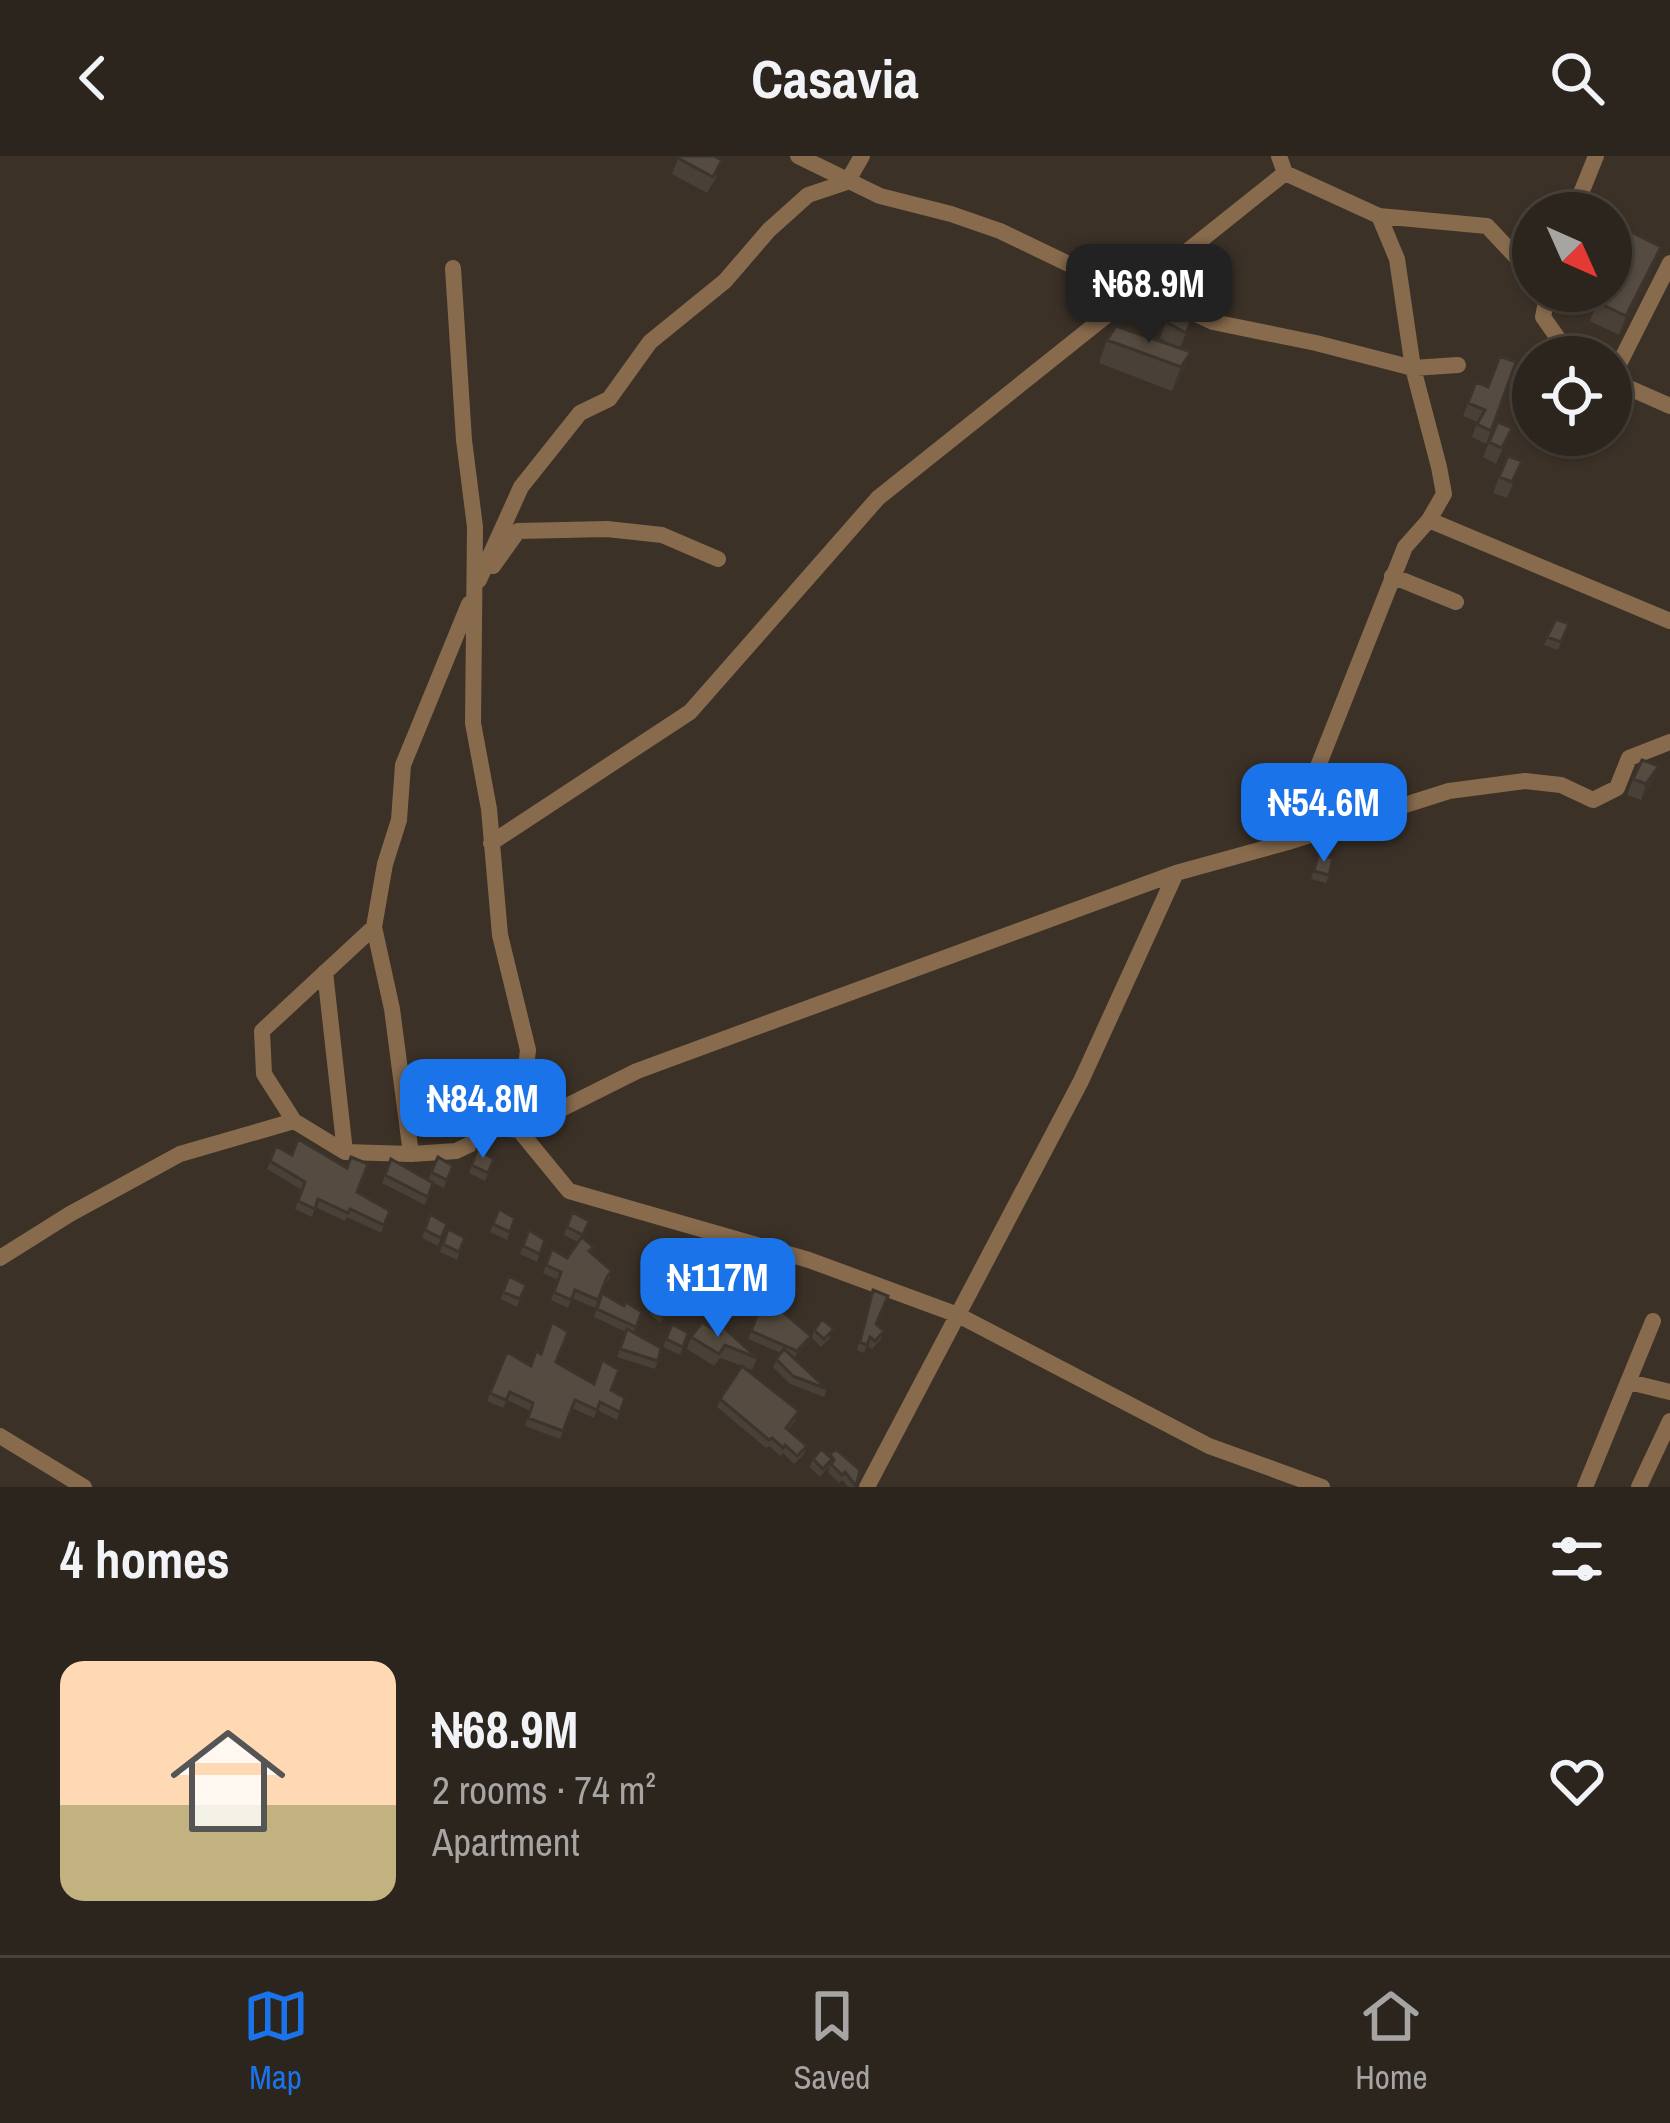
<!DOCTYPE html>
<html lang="en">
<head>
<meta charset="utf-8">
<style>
  :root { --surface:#2c251d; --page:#342d26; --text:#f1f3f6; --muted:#a6a5a4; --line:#48423b; --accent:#1a73e8 }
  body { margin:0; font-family:"Archivo Narrow",sans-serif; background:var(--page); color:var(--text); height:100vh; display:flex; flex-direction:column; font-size:45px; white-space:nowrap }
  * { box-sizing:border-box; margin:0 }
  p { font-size:39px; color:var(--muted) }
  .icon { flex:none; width:66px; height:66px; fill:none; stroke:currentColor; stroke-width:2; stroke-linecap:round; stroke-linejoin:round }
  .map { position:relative; height:1331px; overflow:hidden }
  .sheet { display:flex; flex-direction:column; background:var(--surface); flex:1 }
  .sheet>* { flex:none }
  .needle { width:78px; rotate:135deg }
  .fabs { position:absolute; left:1512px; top:36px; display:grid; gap:24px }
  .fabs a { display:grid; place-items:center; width:120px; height:120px; border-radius:50%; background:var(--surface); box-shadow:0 3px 9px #0004,0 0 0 3px var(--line); font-size:60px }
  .price { position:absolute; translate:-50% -102px; padding:0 27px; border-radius:24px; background:var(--accent); color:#fff; font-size:39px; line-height:78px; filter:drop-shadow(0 3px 6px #0008) }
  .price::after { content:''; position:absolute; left:50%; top:72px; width:36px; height:27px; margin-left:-18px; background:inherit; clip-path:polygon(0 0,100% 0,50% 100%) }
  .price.current { background:#222; color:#fff }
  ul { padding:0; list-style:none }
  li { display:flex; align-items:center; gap:36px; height:300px; padding:0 60px }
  li span { display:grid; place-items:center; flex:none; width:336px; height:240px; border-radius:24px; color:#555 }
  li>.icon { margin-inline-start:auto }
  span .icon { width:144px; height:144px; fill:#fffc; stroke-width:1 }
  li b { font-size:51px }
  h2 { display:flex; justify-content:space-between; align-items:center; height:144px; padding:0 60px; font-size:51px }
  header { display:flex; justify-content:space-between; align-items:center; height:156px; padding:0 60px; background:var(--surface); font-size:54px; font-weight:700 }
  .dock { display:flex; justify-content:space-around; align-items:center; height:168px; border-top:3px solid var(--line); background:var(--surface); font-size:33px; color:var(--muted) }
  .dock a { display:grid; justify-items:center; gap:6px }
  .dock .current { color:var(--accent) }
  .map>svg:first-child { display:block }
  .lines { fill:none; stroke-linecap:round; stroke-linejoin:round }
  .minor { stroke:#886b4d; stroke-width:16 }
  .wall { fill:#494037 }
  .shaded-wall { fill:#3c342d }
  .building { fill:#554b40; stroke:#3c342d; stroke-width:3 }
</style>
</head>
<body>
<header><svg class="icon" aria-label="back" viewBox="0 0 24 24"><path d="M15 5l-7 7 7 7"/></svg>Casavia<svg class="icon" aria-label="search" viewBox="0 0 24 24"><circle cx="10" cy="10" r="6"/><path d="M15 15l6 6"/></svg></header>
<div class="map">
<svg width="1670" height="1331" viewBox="0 0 1670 1331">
  <rect width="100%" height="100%" fill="#3b3127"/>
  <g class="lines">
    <!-- minor -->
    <path class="minor" d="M798,0l82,40 71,18 49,17 75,36 66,21 72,34 103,21 97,25 45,-3
      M1279,0l6,17 94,43 18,43 16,109 26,99 5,27 -15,26 -24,27 -117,295
      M1573,57l23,-57
      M1379,60l108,10 46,49
      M453,112l11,172 11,87 -2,196 16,86 11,126 28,115 -9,80 50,61 240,69 149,55 251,131 113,41
      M1545,135l1,11 -3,15 24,34 9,6
      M1611,224l59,-117
      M1611,224l59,26
      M1429,364l241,101
      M493,410l25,-35 89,-2 55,6 56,24
      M1392,420l64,26
      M479,424l42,-93 59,-74 29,-14 41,-57 75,-61 44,-51 39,-35 39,-13 15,-26
      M491,687l199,-131 188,-214 407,-325
      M325,816l20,180
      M294,965l-30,-47 -2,-43 112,-104
      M411,998l-19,-145 -18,-82 11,-63 14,-44 4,-55 66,-161
      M0,1102l70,-44 110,-60 114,-33 51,31 66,2 45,-3 19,-9 15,-15 29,3 118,-59 539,-198 112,-31 161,-51 76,-10 36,4 32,15 24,-12 12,-30 41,-16
      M1629,1226l41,10
      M0,1280l84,51
      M867,1331l214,-406 95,-208
      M1585,1331l68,-166
      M1639,1331l31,-66"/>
  </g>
  <!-- wall -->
  <path class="wall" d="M679,0l38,20 -10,17 -35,-19z
    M1654,111l-35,68 -29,-14 7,-19z
    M1196,153l-16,39 11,4 -9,23 -10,16 -73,-28 8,-23 67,6 -14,-8 6,-16z
    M1516,206l-30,82 -14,-7 5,-15 -14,-6 5,-13z
    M1512,272l-16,36 -13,-7 6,-15z
    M1499,321h17l-9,21 -14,-5z
    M1556,463l13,5 -11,26 -14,-5z
    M1633,623l20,3 -12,18 -14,-5z
    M1318,699l11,20 -3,8 -15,-4z
    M441,950l16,9 -8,22 -17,-8z
    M276,990l16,9 55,13 10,25 33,18 -9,22 -34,-16 -2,4 -30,-14 -3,10 -17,-8 7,-19 -35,-21z
    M477,993l17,10 -9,22 -16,-8z
    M438,1001l15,9 -9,22 -11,-5 -8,22 -43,-22 9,-24 37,21z
    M499,1053l16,9 -8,22 -17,-8z
    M572,1056l17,9 -6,16 11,10 -3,6 21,18 -3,8 -5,6 -9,23 -23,-10 -4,10 -17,-8 7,-20 -15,-7 9,-24 15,9 11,-16 -14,-7z
    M430,1058l17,10 -9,22 -16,-8z
    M448,1073l17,9 -8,22 -17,-8z
    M529,1074l16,10 -8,22 -17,-8z
    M726,1095l-3,8 -9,11 -10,-10 3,-8z
    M692,1109l-7,12 10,9 -3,8 -9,10 -3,-3 -20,22 -10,-9 9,-16 -18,-8 9,-23 15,8z
    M790,1119l-2,8 -7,7 7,17 -5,5 28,24 -3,8 -14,14 33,31 -3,8 -34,-13 -17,-17 8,-14 -33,-14 10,-25 -13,-12 3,-8z
    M509,1120l17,9 -9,22 -16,-8z
    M602,1137l22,13 18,6 -8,21 24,28 -3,8 -38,-12 9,-25 -32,-15z
    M870,1142l6,26 8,7 -3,8 -9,10 -5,-4 -3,8 -7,-3z
    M702,1166l55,36 -5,12 -8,-3 52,52 -8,11 19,16 -3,8 -10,10 -11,-11 -3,3 -11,-10 -3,2 -49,-41 3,-8 22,-33 -22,-8 -6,8 -27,-17 4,-12z
    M672,1168l16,9 -8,22 -17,-8z
    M814,1174l17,7 -10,10 -9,-9z
    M507,1196l24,14 26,-4 37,22 17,6 14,8 -8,22 -20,-10 -3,8 -22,-10 -12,31 -35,-13 5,-15 -23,-11 -4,8 -16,-7z
    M830,1298l30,16 -4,17h-8l-6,-7 -3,3 -11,-11 2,-7 -10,12 -10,-10 3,-8 16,-3z"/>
  <!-- shaded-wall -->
  <path class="shaded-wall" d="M1661,91l-7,20 -35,68 7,-19z
    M1191,196l-9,23 -10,16 9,-24z
    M1659,610l-6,16 -12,18 5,-16z
    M683,1137l-3,8 -20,22 3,-8z
    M811,1180l-3,8 -14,15 3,-8z"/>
  <!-- building -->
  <path class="building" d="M679,0h35l8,4 -9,17 -35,-19z
    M1631,76l30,15 -35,69 -29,-14 5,-11h9v-18z
    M1178,145l18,8 -10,24 -20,-11z
    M1116,170l75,26 -10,15 -74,-27z
    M1500,200l16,6 -25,69 -14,-7 8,-14 -17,-7 8,-21 12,5z
    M1498,266l14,6 -10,20 -13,-6z
    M1508,300l14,5 -10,21 -13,-5z
    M1556,463l13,5 -8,18 -14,-5z
    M1642,604l17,6 -13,18 -13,-5z
    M1318,699l15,3 -4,17 -15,-4z
    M441,950l16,9 -5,14 -17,-8z
    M298,983l49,29 4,-11 17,7 -11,28 33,19 -6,14 -34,-16 -2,4 -30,-14 -3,10 -17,-8 7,-19 -35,-21 6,-15 16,9z
    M477,993l17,10 -6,14 -16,-8z
    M438,1001l15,9 -6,14 -16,-8z
    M391,1003l42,24 -5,14 -43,-22z
    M499,1053l16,9 -5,14 -17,-8z
    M572,1056l17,9 -6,14 -16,-8z
    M430,1058l17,10 -6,14 -16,-8z
    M448,1073l17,9 -6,14 -16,-8z
    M529,1074l16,10 -5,14 -17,-8z
    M582,1081l12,10 -5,4 23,20 -5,6 -9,23 -23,-10 -4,10 -17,-8 7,-20 -15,-7 6,-16 15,9z
    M715,1085l11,10 -10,11 -9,-10z
    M681,1099l11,10 -9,10 12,11 -9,10 -3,-3 -20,22 -10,-9 11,-15 -20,-9 6,-15 15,8z
    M779,1108l11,11 -12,13 13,11 -10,11 30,26 -14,15 -46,-20 10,-25 -13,-12 8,-11 6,5z
    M509,1120l17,9 -6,14 -17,-7z
    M873,1134l15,6 -12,28 8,7 -9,10 -5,-4 -3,8 -7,-3z
    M602,1137l22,13 2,-4 16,10 -6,15 -39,-18z
    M822,1163l12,10 -10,10 -10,-9z
    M552,1166l16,10 -12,30 38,22 8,-24 17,10 -8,20 14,8 -5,14 -20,-10 -3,8 -22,-10 -12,31 -35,-13 5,-15 -23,-11 -4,8 -16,-7 17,-41 24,14 5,-15 5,3z
    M702,1166l18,12 3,-7 34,31 -32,-13 -6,9 -28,-17z
    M672,1168l16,9 -5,14 -17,-8z
    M627,1173l34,19 -3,13 -38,-12z
    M784,1193l43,40 -34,-13 -17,-17z
    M742,1210l57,45 -13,17 21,18 -10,10 -12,-11 -2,3 -11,-10 -3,2 -49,-41z
    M821,1293l11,10 -9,10 -10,-10z
    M836,1293l24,21 -4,16 -11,-14 -3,3 -11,-11 3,-4 -4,-6z"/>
</svg>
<div class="fabs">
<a><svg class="needle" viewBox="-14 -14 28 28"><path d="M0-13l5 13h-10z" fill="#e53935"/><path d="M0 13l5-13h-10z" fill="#a6a5a4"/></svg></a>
<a><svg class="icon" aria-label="locate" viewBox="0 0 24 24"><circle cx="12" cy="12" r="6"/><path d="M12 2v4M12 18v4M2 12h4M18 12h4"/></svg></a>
</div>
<b class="price current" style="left:1149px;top:190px">₦68.9M</b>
<b class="price" style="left:1324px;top:709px">₦54.6M</b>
<b class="price" style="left:483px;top:1005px">₦84.8M</b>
<b class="price" style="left:718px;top:1184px">₦117M</b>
</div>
<section class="sheet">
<h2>4 homes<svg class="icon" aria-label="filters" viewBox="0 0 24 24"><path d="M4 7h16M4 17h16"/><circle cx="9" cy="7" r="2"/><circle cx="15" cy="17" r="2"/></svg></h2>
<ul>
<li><span style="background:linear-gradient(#ffd9b3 60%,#c2b280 0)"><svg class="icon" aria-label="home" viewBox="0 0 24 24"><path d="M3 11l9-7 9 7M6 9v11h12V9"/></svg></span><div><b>₦68.9M</b><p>2 rooms · 74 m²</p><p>Apartment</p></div><svg class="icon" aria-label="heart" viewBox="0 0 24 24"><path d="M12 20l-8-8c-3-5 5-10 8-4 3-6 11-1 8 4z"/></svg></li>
</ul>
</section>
<nav class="dock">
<a class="current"><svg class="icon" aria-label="map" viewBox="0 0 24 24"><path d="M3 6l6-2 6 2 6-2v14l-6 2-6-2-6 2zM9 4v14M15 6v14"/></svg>Map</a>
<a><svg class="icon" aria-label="saved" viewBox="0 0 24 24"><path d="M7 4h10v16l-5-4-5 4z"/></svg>Saved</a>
<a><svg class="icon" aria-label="home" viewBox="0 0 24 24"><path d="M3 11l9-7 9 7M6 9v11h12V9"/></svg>Home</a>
</nav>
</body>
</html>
